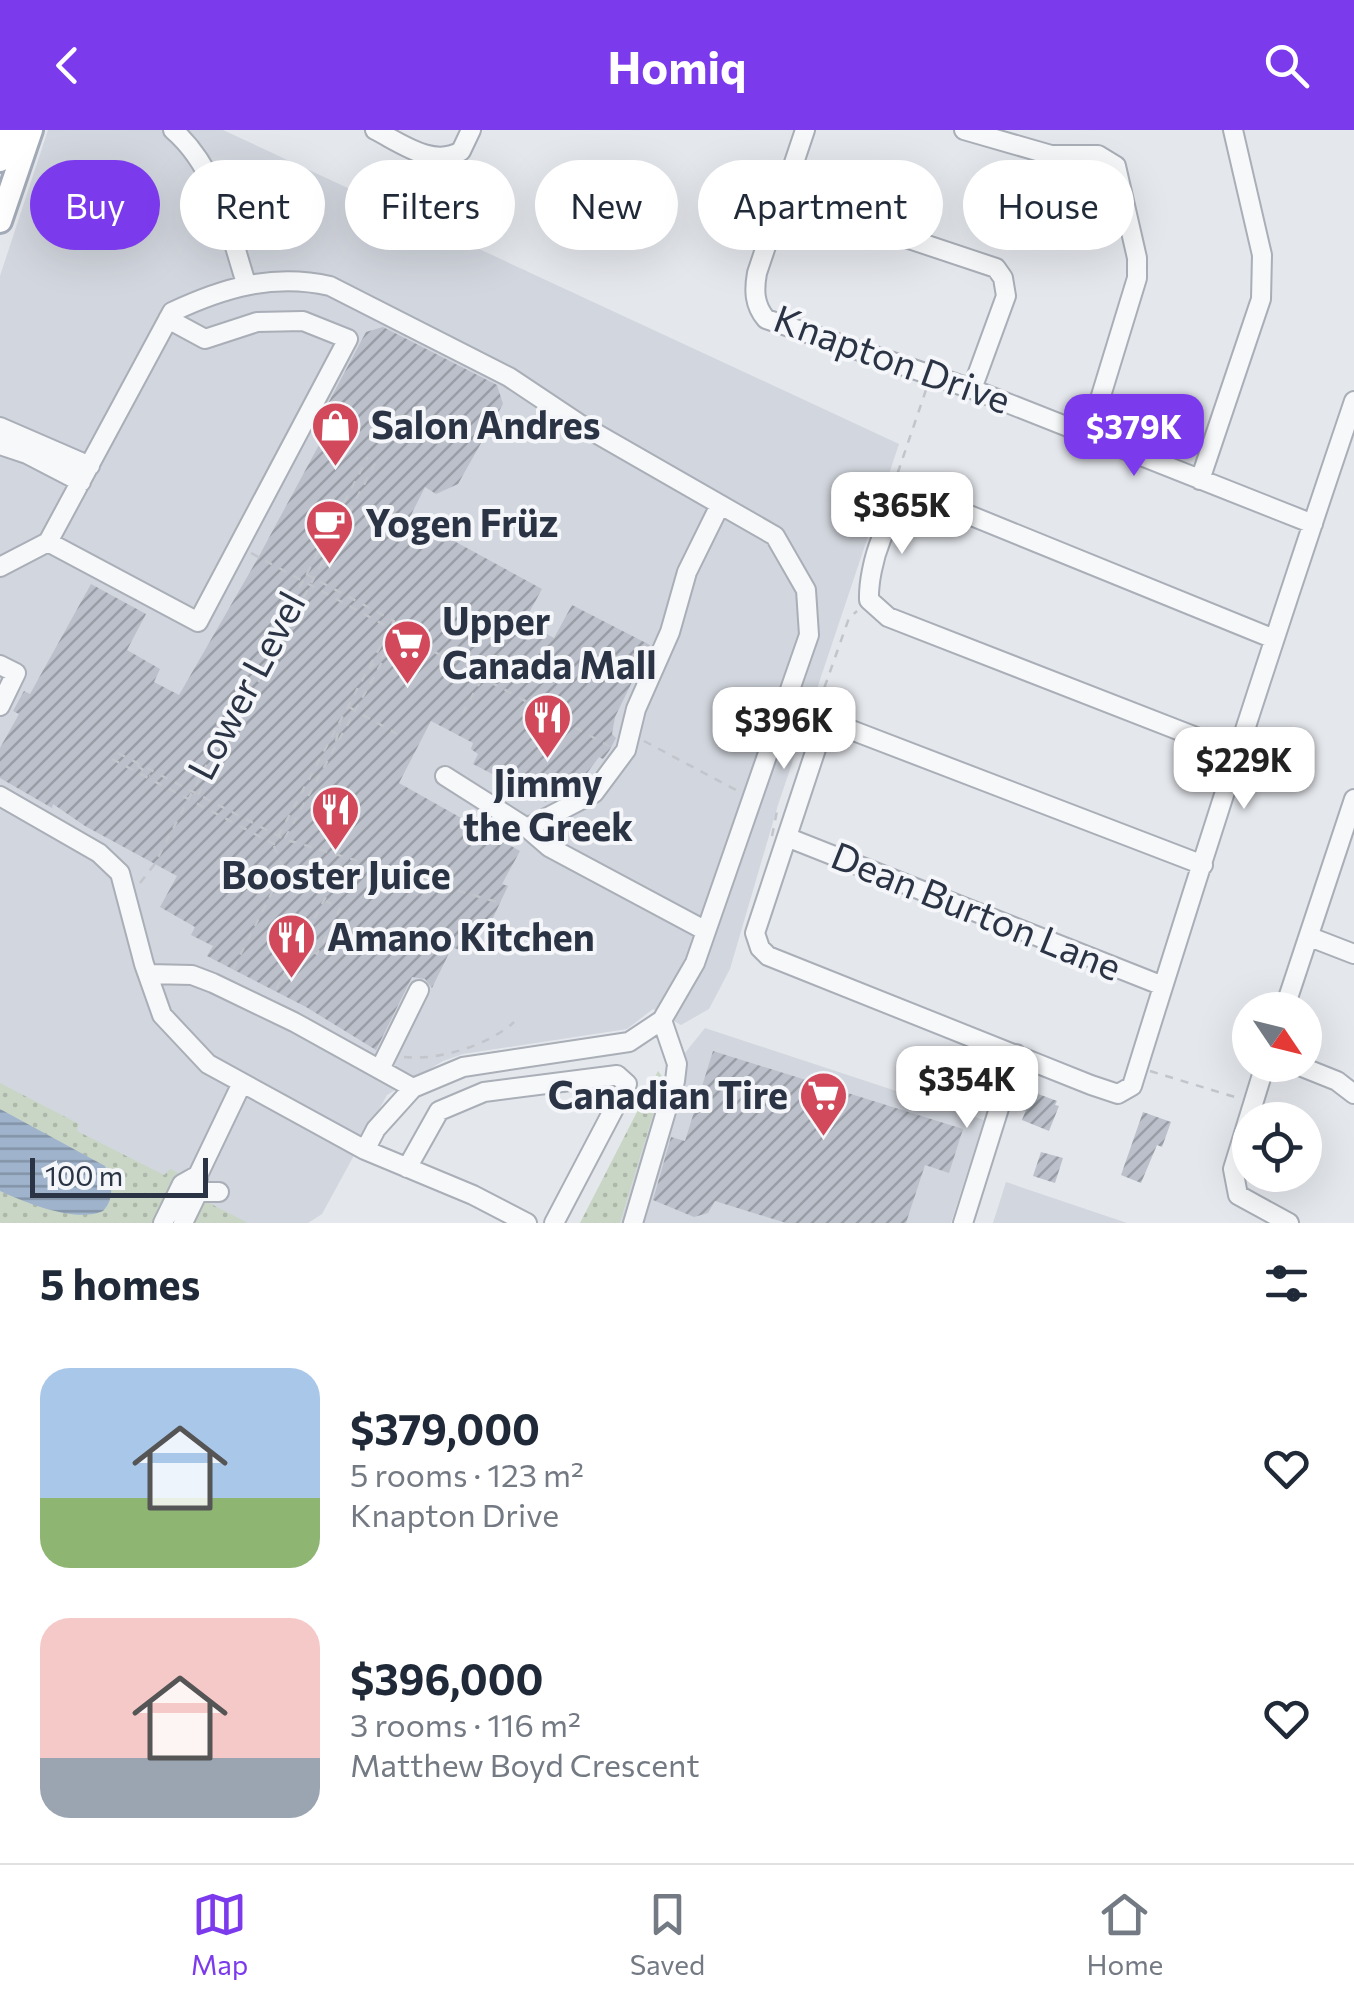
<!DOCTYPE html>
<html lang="en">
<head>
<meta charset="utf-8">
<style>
  :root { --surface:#fff; --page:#f2f2f3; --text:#1f2937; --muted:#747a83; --line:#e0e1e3; --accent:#7c3aed }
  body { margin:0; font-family:Commissioner,sans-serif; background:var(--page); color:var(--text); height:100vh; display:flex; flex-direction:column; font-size:38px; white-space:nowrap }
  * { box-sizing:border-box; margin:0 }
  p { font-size:32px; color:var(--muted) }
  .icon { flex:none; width:55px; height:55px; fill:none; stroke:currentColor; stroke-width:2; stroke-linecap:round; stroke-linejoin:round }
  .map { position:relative; height:1093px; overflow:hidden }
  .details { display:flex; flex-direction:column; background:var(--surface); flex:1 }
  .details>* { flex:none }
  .banner { position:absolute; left:30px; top:30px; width:1295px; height:90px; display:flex; gap:20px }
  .needle { width:65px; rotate:125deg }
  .buttons { position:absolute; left:1232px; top:862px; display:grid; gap:20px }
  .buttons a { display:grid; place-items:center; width:90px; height:90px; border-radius:50%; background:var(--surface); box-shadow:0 10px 40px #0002; font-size:50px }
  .scale { position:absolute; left:30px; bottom:25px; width:178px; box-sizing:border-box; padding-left:10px; border:5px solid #2b3445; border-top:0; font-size:28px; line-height:35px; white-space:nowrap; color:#2b3445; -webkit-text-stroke:8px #f4f6f9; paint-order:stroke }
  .price { position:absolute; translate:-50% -85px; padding:0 22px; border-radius:20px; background:#fff; color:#222; font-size:32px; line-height:65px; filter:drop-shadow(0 2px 5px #0008) }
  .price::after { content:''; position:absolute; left:50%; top:60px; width:30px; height:22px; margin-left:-15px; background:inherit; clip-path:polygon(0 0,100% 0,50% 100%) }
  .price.current { background:var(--accent); color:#fff }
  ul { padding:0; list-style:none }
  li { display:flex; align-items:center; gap:30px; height:250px; padding:0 40px }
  li span { display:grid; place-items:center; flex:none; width:280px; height:200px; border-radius:30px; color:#555 }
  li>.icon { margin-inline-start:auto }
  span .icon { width:120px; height:120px; fill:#fffc; stroke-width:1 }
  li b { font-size:42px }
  h2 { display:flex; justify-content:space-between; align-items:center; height:120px; padding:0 40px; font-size:42px }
  .chip { padding:0 35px; border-radius:45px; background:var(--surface); box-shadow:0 10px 40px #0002; font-size:35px; line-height:90px }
  .chip.current { background:var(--accent); color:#fff }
  header { display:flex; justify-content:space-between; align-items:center; height:130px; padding:0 40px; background:var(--accent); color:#fff; font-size:45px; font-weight:700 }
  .dock { display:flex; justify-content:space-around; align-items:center; height:140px; border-top:2px solid var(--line); background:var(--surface); font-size:28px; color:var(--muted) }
  .dock a { display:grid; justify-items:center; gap:5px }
  .dock .current { color:var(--accent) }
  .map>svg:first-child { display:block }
  .built { fill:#d2d6de }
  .grass { fill:url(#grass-dots) }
  .water { fill:url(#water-rules) }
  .building { fill:url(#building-hatch) }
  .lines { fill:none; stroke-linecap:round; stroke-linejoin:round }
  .minor-casing { stroke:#a9aeb7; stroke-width:22 }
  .major-casing { stroke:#a3abb8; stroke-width:28 }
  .path { stroke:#c2c5cb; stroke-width:2.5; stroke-dasharray:8 8; stroke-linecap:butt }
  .minor { stroke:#f7f8fa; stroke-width:18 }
  .major { stroke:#fff; stroke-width:22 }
  .labels { text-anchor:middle; stroke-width:8; stroke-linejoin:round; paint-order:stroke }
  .street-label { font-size:38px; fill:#2b3445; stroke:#f4f6f9 }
  .poi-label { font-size:38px; font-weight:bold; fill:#2b3445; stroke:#f4f6f9; text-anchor:start }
</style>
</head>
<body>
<header><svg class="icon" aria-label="back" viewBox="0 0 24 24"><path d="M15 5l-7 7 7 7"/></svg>Homiq<svg class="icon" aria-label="search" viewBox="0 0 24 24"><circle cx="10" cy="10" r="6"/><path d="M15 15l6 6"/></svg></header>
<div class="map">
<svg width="1354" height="1093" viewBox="0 0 1354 1093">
  <defs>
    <pattern id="grass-dots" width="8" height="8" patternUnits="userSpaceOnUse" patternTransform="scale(2.5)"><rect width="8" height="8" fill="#c9d6c5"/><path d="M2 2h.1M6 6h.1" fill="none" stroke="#adb8ab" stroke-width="1.8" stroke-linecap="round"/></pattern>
    <pattern id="water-rules" width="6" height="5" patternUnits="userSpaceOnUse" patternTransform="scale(2.5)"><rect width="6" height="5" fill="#9fb4cc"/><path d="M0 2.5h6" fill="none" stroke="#8293a7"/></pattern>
    <pattern id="building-hatch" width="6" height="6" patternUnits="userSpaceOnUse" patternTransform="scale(2.5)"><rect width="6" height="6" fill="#bbc0ca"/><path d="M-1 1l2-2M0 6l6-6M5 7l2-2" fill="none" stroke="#989da6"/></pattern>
  </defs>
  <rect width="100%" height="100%" fill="#e4e7ec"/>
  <!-- built -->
  <path class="built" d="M48,0h175l676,314 -121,361 -48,164 -21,40 -28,16 -28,-16 -26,20 -164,25 -20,7 -56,34 -65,119 -14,9h-308v-947z
    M705,898l279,92 -33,103h-331l44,-144z
    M1006,1052l121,41h-134z"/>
  <!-- grass -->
  <path class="grass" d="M658,941l6,8 -44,144h-40z
    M0,953l79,41 -2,7 87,44 6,-6 42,21 -5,12 41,21h-248z"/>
  <!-- water -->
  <path class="water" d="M0,979l105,57c6,16 11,31 -2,45 -27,12 -74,-7 -103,-20z"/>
  <!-- building -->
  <path class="building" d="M383,197l114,58 6,19 -45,80 -22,10 -11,-7 -15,30 132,72 -18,33 30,16 18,-33 78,40 -35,72 -3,17 4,4 -7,13 -6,8 -4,-2 -15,20 -27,7 -11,18 -73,-38 5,-10 -7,-5 2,-6 -42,-22 -32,62 121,68 -18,33 6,2 -18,38 -6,-5 -18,34 -14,-6 -20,41 -7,-9 -13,-2 -36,73 -70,-43 -99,-51 6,-10 -22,-11 4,-8 -35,-20 17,-31 -92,-50 -32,-22 -1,4 -52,-30v-30l19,-34 -6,-3 11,-20 6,3 61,-110 55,30 -19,36 33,19 -6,13 25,13 79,-137 69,-128 -4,-17 43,-81z
    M713,921l250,78 -14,44 -24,-8 -19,58h-120l-71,-22 -7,12 -14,4 -41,-17 18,-63 14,4z
    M1033,962l24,9 -2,4 4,1 -10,25 -27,-11z
    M1143,982l28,10 -9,25 -5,-2 -16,38 -20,-8z
    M1041,1022l22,6 -8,25 -22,-7z"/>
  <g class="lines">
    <defs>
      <path id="minor" d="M173,0c44,38 56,100 73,153
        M375,0c26,13 58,38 86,21l10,-21
        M805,0l-48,143c-3,17 -3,32 9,46l206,70 341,135
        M964,0l87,25h47l18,11 21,92v20l-48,157
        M783,67l213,71 7,10 3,18 -34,93
        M0,297l90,39
        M0,315l27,9 54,28
        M1200,350l61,-181 1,-44 -29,-125
        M48,412l150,80 150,-283 -45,-18 -46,1 -52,17 -37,-20
        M0,437l48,-25 124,-230c51,-24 101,-39 158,-26l179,91 69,46 197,113 31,54 3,45 -114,328 -33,57 -33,22 -166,25 -50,21 -37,41 -11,21
        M0,535l16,8 -16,33
        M1237,623l-349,-136 -19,-17c-1,-32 17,-97 51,-105l354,144
        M445,646l82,52
        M0,666l99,57 21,20 24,91 18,51 46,49 157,86 108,45 54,28
        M789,708l374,148
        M1203,735l-357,-137 -17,3 -12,15 -62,187 5,15 8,8 323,129 27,9 14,-8c71,-229 145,-458 222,-685
        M706,801l-157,-84 -22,-19 67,-35 32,-43 10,-41 34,-77 17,-60 33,-67
        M1310,807l44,17
        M148,844l44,1 21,8 81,39 119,66
        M1284,880l70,-211
        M1265,935l-32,104 5,26 51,28
        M1297,935l40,16 17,13
        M380,939l39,-79
        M407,1038l32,-57 45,-19 133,-17 10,9 -73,139
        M198,1062h21
        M163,1093l19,-39 16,-9
        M183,1093l15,-31v-17l44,-92
        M633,1093l42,-142 2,-17 -15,-44
        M963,1093l53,-169"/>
      <path id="major" d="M0,30l10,-30
        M0,91l31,-91"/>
    </defs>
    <!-- minor casing -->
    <use href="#minor" class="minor-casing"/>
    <!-- major casing -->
    <use href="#major" class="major-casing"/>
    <!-- path -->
    <path class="path" d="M904,357l-7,-12 30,-88
      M332,399l17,-21
      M335,403l8,-25
      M251,423l358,193
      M369,539l16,-15
      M248,568l3,-17
      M349,577l48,27
      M462,584l21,-37
      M825,588l-5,-18 29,-82 8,-7
      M336,611l4,-17
      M644,611l94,50
      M118,623l166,86 216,64
      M112,629l162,85 120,-223 -88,-47
      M137,635l13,11
      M198,665l178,-333
      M772,706l5,-25
      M285,708l112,-203
      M274,716l10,23 44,24 -53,98
      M140,753l14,-18 214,-408
      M300,814l17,10 23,-45 -14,-8
      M233,839l50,-98
      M404,927c34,4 85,-12 110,-35
      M1150,941l88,27"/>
    <!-- minor -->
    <use href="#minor" class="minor"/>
    <!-- major -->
    <use href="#major" class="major"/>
  </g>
  <!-- icons -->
  <defs>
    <symbol id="shop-pin" viewBox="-11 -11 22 30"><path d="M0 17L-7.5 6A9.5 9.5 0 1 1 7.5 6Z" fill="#d1495b" stroke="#f4f6f9"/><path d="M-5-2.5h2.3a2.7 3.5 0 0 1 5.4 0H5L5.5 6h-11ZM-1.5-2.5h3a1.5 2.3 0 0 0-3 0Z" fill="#fff"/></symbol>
    <symbol id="cafe-pin" viewBox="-11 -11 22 30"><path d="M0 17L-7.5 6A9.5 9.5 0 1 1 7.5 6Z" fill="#d1495b" stroke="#f4f6f9"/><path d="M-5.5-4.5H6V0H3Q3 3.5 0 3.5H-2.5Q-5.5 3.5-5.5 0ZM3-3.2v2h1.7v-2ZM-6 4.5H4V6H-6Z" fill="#fff"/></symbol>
    <symbol id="supermarket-pin" viewBox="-11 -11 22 30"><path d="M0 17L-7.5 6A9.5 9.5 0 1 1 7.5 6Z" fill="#d1495b" stroke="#f4f6f9"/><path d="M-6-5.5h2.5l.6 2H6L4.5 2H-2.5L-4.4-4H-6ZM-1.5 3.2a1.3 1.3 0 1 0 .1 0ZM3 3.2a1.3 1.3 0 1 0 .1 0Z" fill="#fff"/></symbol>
    <symbol id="restaurant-pin" viewBox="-11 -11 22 30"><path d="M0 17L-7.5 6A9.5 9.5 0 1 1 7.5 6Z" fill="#d1495b" stroke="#f4f6f9"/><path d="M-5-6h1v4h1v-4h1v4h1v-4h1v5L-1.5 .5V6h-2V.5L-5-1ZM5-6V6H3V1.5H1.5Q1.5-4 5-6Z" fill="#fff"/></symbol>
  </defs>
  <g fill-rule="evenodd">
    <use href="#shop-pin" x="308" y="268" width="55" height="75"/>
    <use href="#cafe-pin" x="302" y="366" width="55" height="75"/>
    <use href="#supermarket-pin" x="380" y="486" width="55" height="75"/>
    <use href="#restaurant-pin" x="520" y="560" width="55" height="75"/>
    <use href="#restaurant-pin" x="308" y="652" width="55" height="75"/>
    <use href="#restaurant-pin" x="264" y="780" width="55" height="75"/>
    <use href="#supermarket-pin" x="796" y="938" width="55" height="75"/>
  </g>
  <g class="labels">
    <!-- street labels -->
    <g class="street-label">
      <text transform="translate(892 230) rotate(20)" y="13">Knapton Drive</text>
      <text transform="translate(247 556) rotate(-62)" y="13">Lower Level</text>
      <text transform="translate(976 782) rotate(22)" y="13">Dean Burton Lane</text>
    </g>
    <!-- poi labels -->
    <g class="poi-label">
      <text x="371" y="309">Salon Andres</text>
      <text x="365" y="407">Yogen Früz</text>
      <text x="442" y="505">Upper<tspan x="442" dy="44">Canada Mall</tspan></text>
      <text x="548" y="667" text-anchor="middle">Jimmy<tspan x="548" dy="44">the Greek</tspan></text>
      <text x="336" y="759" text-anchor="middle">Booster Juice</text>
      <text x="327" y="821">Amano Kitchen</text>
      <text x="788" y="979" text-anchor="end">Canadian Tire</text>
    </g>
  </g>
</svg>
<div class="buttons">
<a><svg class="needle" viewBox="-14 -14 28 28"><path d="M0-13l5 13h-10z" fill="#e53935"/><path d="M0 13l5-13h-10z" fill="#747a83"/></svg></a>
<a><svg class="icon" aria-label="locate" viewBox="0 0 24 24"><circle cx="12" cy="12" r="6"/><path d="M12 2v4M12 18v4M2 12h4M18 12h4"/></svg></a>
</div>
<div class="scale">100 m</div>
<b class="price current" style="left:1134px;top:349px">$379K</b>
<b class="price" style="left:902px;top:427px">$365K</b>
<b class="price" style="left:784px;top:642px">$396K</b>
<b class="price" style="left:1244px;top:682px">$229K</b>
<b class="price" style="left:967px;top:1001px">$354K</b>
<div class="banner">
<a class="chip current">Buy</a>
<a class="chip">Rent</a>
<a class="chip">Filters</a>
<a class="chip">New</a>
<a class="chip">Apartment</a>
<a class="chip">House</a>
</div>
</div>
<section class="details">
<h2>5 homes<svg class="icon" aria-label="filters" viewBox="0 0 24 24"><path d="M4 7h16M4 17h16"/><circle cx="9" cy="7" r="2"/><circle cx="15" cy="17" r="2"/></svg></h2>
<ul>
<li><span style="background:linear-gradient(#a9c7e8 65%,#8fb573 0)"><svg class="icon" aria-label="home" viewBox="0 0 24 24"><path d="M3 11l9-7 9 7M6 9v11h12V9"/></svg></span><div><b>$379,000</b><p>5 rooms · 123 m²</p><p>Knapton Drive</p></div><svg class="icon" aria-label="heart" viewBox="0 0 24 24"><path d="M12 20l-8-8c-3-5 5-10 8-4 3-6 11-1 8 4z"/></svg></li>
<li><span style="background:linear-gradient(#f6c9c9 70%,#9aa5b1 0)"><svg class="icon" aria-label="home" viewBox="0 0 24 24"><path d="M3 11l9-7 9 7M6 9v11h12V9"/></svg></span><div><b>$396,000</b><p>3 rooms · 116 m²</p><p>Matthew Boyd Crescent</p></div><svg class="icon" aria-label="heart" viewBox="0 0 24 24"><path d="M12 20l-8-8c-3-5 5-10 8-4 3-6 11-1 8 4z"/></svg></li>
</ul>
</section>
<nav class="dock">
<a class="current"><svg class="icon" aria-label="map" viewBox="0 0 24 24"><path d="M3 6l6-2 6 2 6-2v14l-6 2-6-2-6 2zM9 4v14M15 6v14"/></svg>Map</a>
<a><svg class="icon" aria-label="saved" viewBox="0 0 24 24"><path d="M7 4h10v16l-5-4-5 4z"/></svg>Saved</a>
<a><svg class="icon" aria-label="home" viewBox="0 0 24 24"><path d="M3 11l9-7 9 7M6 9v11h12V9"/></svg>Home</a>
</nav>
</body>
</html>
